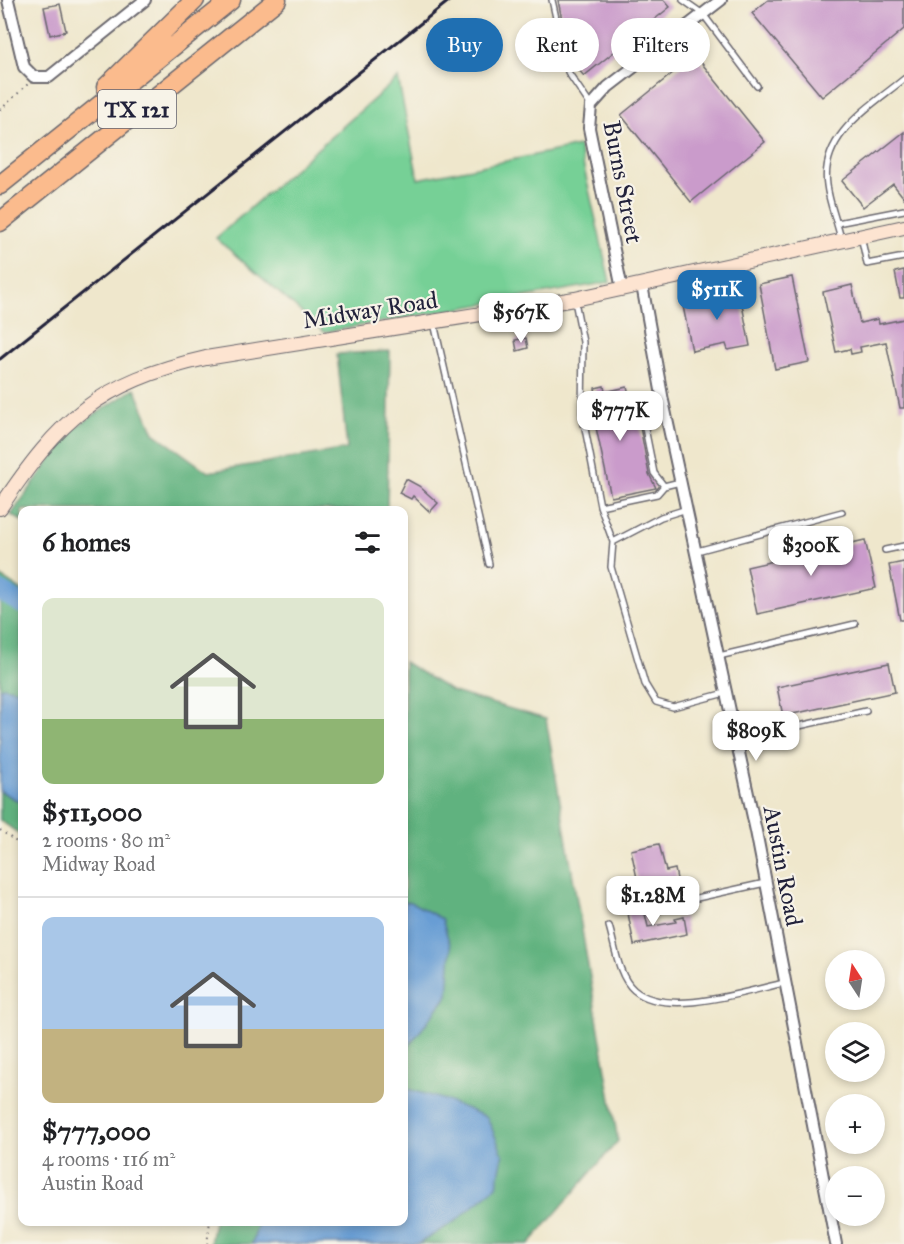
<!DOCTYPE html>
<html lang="en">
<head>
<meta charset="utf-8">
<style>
  :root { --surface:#fff; --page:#f6f6f6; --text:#202124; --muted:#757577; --line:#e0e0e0; --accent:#1f6fb2 }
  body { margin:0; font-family:"IM FELL Great Primer",serif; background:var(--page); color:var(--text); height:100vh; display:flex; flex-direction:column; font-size:22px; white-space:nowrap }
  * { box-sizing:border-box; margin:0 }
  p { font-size:20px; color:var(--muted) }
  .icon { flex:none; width:33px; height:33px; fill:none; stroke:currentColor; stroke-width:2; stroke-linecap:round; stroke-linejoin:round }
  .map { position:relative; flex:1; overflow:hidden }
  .sheet { position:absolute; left:18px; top:506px; width:390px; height:720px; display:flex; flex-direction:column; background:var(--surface); border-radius:12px; box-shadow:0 3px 9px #0003 }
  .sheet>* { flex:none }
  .guide { position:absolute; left:426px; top:18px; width:387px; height:54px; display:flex; gap:12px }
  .needle { width:39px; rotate:348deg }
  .buttons { position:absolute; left:825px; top:950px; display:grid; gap:12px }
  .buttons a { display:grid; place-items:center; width:60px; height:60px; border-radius:50%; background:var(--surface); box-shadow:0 3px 9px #0003; font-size:30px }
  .price { position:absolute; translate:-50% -51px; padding:0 14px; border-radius:12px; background:#fff; color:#222; font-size:20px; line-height:39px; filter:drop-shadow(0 2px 3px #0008) }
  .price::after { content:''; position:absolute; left:50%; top:36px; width:18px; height:14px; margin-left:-9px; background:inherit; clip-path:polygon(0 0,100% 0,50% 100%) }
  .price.selected { background:var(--accent); color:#fff }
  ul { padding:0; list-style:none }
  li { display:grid; align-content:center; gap:12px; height:318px; padding:0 24px }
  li+li { border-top:2px solid var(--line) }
  li span { display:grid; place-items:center; height:186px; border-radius:12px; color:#555 }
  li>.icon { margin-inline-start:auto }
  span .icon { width:108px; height:108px; fill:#fffc; stroke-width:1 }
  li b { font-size:26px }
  h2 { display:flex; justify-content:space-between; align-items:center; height:72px; padding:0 24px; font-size:26px }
  .tag { padding:0 21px; border-radius:27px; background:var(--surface); box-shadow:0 3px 9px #0003; font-size:21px; line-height:54px }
  .tag.selected { background:var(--accent); color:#fff }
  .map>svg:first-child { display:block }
  .green { fill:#76d096; stroke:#4c7968; stroke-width:1.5 }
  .forest { fill:#60b27f; stroke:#416a5d; stroke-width:1.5 }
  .water { fill:#689dd4; stroke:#456088; stroke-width:1.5 }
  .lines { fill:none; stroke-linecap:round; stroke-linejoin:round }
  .river { stroke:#689dd4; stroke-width:20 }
  .building { fill:#ca9bcb }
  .service-casing { stroke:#6a676e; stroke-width:8 }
  .minor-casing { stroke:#6a676e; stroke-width:14 }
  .secondary-casing { stroke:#6a676e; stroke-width:16 }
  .motorway-casing { stroke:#6a676e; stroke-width:21 }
  .path { stroke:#6a676e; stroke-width:2; stroke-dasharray:1.5 4.5; stroke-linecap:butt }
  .service { stroke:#fff; stroke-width:5 }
  .minor { stroke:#fff; stroke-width:10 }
  .secondary { stroke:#fde4d1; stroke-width:14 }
  .motorway { stroke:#fbbb8d; stroke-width:18 }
  .rail { stroke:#22223b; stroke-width:3 }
  .labels { text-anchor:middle; stroke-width:4.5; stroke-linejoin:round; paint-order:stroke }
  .shield { fill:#f7f3e8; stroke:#62616f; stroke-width:1.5 }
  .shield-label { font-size:22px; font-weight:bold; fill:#22223b }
  .street-label { font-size:24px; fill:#22223b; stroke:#f7f3e8 }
</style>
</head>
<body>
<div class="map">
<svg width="904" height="1244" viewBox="0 0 904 1244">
  <rect width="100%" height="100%" fill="#f7f3e8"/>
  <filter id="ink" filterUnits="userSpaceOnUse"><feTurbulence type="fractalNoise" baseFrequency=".0167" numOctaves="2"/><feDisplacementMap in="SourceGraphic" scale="12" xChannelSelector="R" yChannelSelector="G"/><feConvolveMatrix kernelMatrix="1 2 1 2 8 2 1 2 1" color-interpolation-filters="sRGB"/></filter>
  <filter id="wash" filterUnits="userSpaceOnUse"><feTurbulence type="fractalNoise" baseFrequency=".008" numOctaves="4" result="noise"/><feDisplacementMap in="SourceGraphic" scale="24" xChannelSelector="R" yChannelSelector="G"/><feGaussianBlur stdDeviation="1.35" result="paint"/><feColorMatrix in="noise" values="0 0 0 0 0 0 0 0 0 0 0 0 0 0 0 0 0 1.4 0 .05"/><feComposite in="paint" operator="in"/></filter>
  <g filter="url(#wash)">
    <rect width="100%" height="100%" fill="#efe7cc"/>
    <!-- green -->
    <path class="green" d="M398,78l20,101 161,-33 31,136 -286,50 -108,-94z"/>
    <!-- forest -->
    <path class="forest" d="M390,351l-3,159h-365v11l-11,-6 60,-85 64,-42 19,45 54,39 139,-23 -10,-95z
      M0,576l22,15v100l-22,-3z
      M404,662l49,30 93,27 72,422 -89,103h-111l39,-24 -42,-128 -11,-4v-36l44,-57 -37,-93h-7z
      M0,791l22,12v33l-22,-16z
      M214,1221h45l-7,23h-42z"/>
    <!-- water -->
    <path class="water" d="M4,687l18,4v112l-22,-12v-103z
      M404,902h7l31,17 9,29 -3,47 -44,57z
      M404,1088l38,11 45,18 16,38 -6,31 -40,34 -39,24h-166l7,-23h145z"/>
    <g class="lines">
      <!-- river -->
      <path class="river" d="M0,591l22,13"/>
    </g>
    <g id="blocks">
      <!-- building -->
      <path class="building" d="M558,0h106l6,7 -86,69 -14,-16z
        M768,0h136v29l-82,68 -70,-84z
        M60,4l6,27 -16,4 -6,-28z
        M695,55l70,87 -74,60 -70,-87z
        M904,132v66l-11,-14 -30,23 -21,-26z
        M904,270v28h-4l-5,-26z
        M792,277l17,85 -34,7 -16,-85z
        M852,285l8,38 18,-4 1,5 25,-5v89h-4l-14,-66 -26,5 1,5 -10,2 -1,-5 -14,3 -13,-60z
        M739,289l11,57 -22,4 -2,-6 -34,7 -10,-50z
        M526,338l2,10 -11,3 -2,-11z
        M604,386l1,6 22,-5 8,35h4l10,52 7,14 -45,9 -22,-102 7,-1 -1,-6z
        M406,479l13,7 19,17 -8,9 -17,-16 -2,3 -12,-6z
        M865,540l11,48 -119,26 -10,-47z
        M904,562v58h-4l-11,-55z
        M889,663l6,29 -112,24 -6,-29z
        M659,844l7,27 9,-2 4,20 -38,8 -10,-47z
        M643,905l5,22 28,-5 -1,-3 9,-2 3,17 -53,11 -7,-37z"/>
    </g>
  </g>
  <g filter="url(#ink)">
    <use href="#blocks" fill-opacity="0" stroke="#6a676e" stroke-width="1.5"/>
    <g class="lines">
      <defs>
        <path id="service" d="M552,0l16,72 23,34
          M683,0l20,14 54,72
          M837,223l67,-13
          M861,236l6,28 37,-7
          M841,239c-4,-18 -12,-36 -14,-54 -7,-50 44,-79 77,-106
          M575,301l8,41 -1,71 18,93 13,36
          M434,323l55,241
          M663,401l-15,5 -6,7 12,60 10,13
          M600,506l57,-12 7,-8 16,-4
          M687,509l-26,8 -48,25 -2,25 34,117 11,18 17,5 52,-14
          M885,550l19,-4
          M697,551l145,-39
          M719,656l136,-32
          M737,740l129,-29
          M656,911l41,-13 68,-15
          M609,926c6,20 9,50 25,64 33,28 113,1 150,-7"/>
        <path id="minor" d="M8,0l16,67 10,10h15l96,-77
          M642,285l21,116 93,430 80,413
          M622,289l-33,-161 2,-22 17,-19 113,-87"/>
        <path id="secondary" d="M0,508c59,-89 99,-126 206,-150l369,-59 329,-72"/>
        <path id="motorway" d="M106,87l89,-87
          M0,185l231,-185
          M0,222l277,-222"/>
      </defs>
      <!-- service casing -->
      <use href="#service" class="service-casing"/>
      <!-- minor casing -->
      <use href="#minor" class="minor-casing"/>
      <!-- secondary casing -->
      <use href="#secondary" class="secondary-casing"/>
      <!-- motorway casing -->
      <use href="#motorway" class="motorway-casing"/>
      <!-- path -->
      <path class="path" d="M0,110l28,-26
        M0,830l22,16
        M207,1244l3,-23"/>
      <!-- service -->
      <use href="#service" class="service"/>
      <!-- minor -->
      <use href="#minor" class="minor"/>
      <!-- secondary -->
      <use href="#secondary" class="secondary"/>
      <!-- motorway -->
      <use href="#motorway" class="motorway"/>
      <!-- rail -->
      <path class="rail" d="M0,359l450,-359"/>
    </g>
  </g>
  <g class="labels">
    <!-- shield labels -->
    <rect class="shield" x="98" y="90" width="78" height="38" rx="4.5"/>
    <g class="shield-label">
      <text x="137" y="117">TX 121</text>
    </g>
    <!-- street labels -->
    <g class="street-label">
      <text transform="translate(623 182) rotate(79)" y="8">Burns Street</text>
      <text transform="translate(370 310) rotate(-9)" y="8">Midway Road</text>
      <text transform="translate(783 866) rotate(79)" y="8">Austin Road</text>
    </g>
  </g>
</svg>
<div class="buttons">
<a><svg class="needle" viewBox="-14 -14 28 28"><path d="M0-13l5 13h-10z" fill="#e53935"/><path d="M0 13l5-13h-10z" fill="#757577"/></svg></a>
<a><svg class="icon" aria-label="layers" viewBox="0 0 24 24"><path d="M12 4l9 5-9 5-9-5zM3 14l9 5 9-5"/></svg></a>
<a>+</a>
<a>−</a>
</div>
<b class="price selected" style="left:717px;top:321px">$511K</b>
<b class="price" style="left:521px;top:344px">$567K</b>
<b class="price" style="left:620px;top:442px">$777K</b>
<b class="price" style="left:811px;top:577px">$300K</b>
<b class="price" style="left:756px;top:762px">$809K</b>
<b class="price" style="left:653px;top:927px">$1.28M</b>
<div class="guide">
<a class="tag selected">Buy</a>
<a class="tag">Rent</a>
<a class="tag">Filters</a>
</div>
<section class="sheet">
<h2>6 homes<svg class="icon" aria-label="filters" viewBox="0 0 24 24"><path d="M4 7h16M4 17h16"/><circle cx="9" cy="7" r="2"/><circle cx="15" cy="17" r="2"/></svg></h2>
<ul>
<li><span style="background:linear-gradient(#dfe7d0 65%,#8fb573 0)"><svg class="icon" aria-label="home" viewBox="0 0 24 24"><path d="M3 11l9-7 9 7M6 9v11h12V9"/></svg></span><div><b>$511,000</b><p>2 rooms · 80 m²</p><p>Midway Road</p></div></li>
<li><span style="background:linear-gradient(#a9c7e8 60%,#c2b280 0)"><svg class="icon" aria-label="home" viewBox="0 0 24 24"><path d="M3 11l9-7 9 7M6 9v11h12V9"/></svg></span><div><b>$777,000</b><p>4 rooms · 116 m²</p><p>Austin Road</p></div></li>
</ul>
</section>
</div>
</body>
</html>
